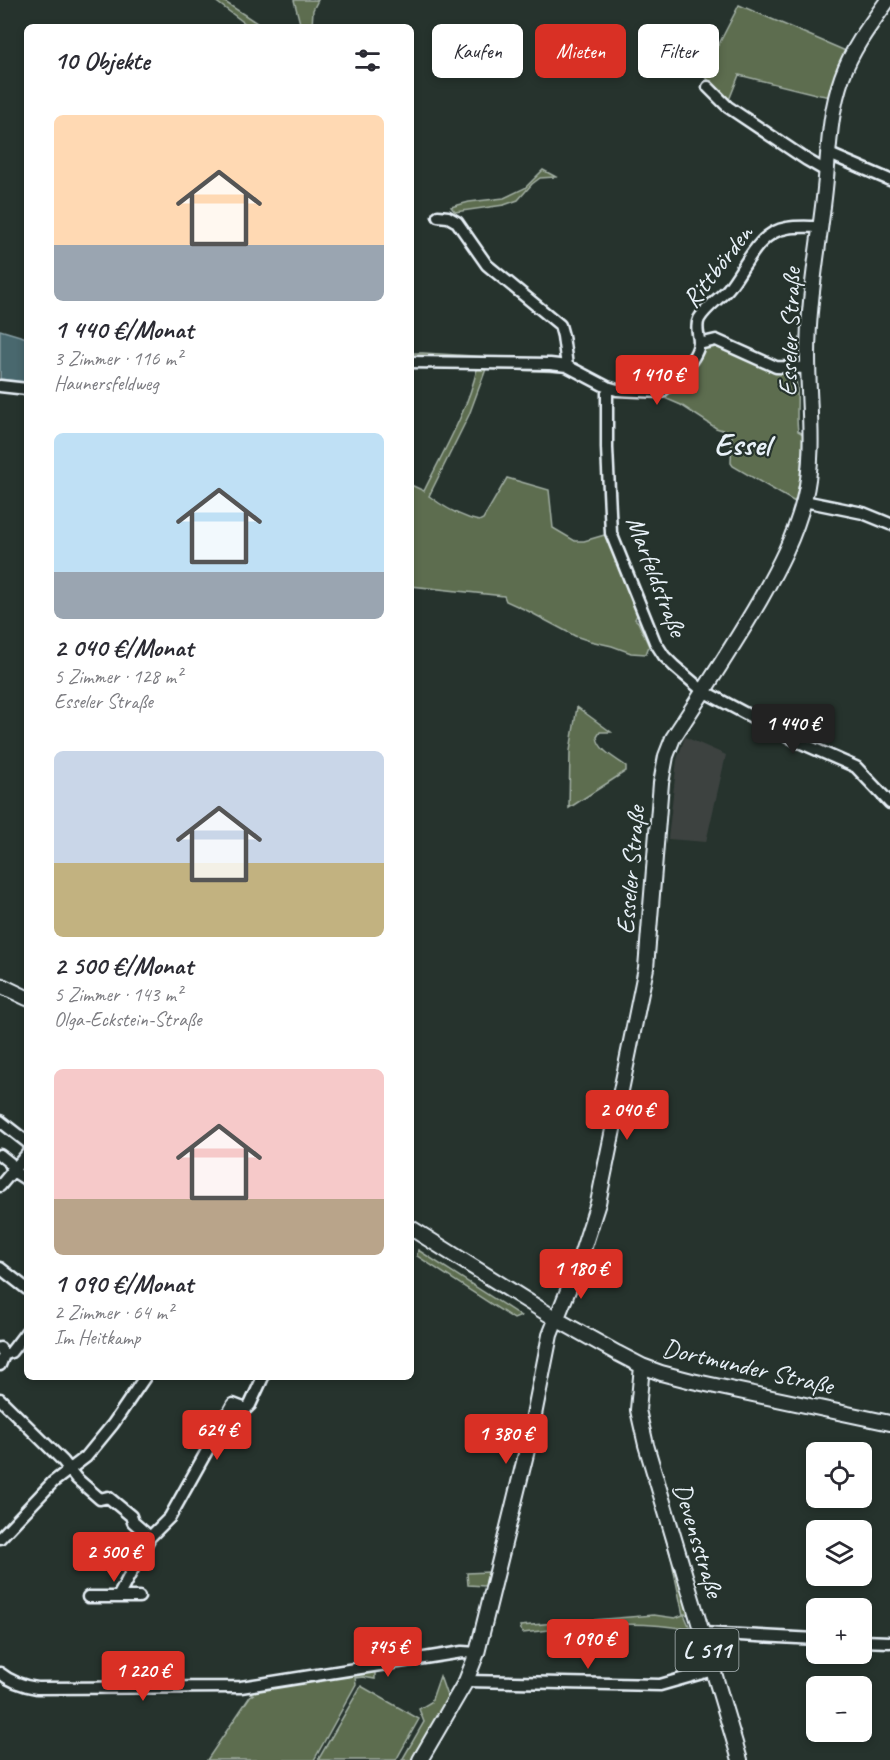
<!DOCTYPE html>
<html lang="de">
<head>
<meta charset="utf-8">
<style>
  :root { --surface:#fff; --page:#f2f2f3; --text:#2b2b33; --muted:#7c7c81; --accent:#d93025 }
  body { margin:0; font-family:Caveat,sans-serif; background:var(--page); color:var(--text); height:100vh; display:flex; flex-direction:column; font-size:22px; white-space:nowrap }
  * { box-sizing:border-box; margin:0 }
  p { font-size:20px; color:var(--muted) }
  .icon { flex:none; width:33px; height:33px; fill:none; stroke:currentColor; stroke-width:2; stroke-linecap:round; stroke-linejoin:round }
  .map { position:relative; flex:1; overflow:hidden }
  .drawer { position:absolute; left:24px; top:24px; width:390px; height:1356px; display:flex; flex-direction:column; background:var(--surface); border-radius:9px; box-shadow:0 3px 9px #0003 }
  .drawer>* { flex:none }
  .hud { position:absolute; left:432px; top:24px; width:368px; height:54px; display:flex; gap:12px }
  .tools { position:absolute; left:806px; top:1442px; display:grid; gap:12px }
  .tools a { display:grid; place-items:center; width:66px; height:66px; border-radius:9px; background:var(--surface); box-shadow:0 3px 9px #0003; font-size:30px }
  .price { position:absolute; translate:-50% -51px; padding:0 14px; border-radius:6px; background:var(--accent); color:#fff; font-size:20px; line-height:39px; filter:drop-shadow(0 2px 3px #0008) }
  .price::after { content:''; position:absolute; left:50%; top:36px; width:18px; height:14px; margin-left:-9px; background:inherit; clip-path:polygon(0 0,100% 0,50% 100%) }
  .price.current { background:#222; color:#fff }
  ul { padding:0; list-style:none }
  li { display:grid; align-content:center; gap:12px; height:318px; padding:0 30px }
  li span { display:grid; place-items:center; height:186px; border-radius:9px; color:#555 }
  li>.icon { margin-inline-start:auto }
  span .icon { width:108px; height:108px; fill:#fffc; stroke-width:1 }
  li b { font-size:26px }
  h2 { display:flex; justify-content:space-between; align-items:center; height:72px; padding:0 30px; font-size:26px }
  .tag { padding:0 21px; border-radius:9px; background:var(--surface); box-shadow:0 3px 9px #0003; font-size:21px; line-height:54px }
  .tag.current { background:var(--accent); color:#fff }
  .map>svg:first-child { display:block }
  .built { fill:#3c4240 }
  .green { fill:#5d6d50; stroke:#a2afa4; stroke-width:1.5 }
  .water { fill:#48686e; stroke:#889fa5; stroke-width:1.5 }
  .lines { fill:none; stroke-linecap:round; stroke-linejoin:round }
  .minor-casing { stroke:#e8f1f8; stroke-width:15 }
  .major-casing { stroke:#e8f1f8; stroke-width:18 }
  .minor { stroke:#26332d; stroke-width:10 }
  .major { stroke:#26332d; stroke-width:14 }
  .labels { text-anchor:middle; stroke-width:4.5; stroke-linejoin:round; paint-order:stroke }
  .shield { fill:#26332d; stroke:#aeb8bb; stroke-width:1.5 }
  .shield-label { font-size:24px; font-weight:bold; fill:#e8f1f8 }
  .street-label { font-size:26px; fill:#e8f1f8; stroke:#26332d }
  .district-label { font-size:32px; font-weight:bold; fill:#e8f1f8; stroke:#26332d }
</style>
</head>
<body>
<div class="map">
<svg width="890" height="1760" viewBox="0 0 890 1760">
  <rect width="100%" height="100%" fill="#26332d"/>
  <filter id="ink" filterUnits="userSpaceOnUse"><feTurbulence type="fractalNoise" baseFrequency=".0167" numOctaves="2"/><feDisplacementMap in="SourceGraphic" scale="12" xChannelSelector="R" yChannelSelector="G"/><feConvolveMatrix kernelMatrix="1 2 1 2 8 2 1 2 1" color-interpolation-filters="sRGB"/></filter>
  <g filter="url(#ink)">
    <!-- built -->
    <path class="built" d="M685,737l41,18 -20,87 -38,-3 9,-79z"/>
    <!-- green -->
    <path class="green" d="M214,0h8l41,27h-13z
      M294,0h24l-5,10 -1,17h-11z
      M739,5l109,47 -16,45 -12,-2 -81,-20 -10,25 -26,-25z
      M543,170l13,7 -16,1 -8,6 -14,16 -14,5 -49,7 -4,-5 18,-5 35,-4 21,-10z
      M712,345l8,1 58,26 14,1 3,2c5,18 0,37 3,56l5,3 -3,44 -5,24 -62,-36 -2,-3 1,-30 -16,-5 -35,-23 -21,-9 31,-27 14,-20z
      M411,353h12l139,8 -1,11 -75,-3 -17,46 -40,81c16,12 31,21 50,25l4,-2 24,-41 42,12 4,38 22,13h9l24,-7 29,81 -2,4 3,3 11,24 -3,8 -15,-1 -19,-7 -22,-5 -15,-5 -47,-25 -22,-10 -2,-5 -93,-10v-101l13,6c19,-39 43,-79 53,-122l-45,-3 -21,3z
      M577,707l34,25h-11l-3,5c2,14 18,21 29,29v5l-57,37 1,-57z
      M418,1250l103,66 -7,3 -97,-63z
      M660,1518l3,2 27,95 -6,-1 11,26 -9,-11c-54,-10 -109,-2 -164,4l-2,-7 134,-11 21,3 8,-3 -11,-53z
      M488,1572l-3,14 -17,-1 -1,-12z
      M375,1669v10l-12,-2 -8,1 1,6 -42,76h-107l44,-65h3l-6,-3 8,-5z
      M440,1676l8,23 -27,45 2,3 -7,13h-14l22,-38 -5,-13 12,-7z
      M361,1686l58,33 -23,41h-78z"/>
    <!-- water -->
    <path class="water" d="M0,330l27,8v44l-27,-3z"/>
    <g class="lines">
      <defs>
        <path id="minor" d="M708,87l20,20 79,53 19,11
          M827,153l63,27
          M438,216l10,1 9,5 30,43 73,60 3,11 4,30
          M699,344l17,-4 60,27 32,1
          M411,362l139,2 17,2 40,21 10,3 44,2c12,-10 38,-34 38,-50 0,-8 -4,-15 0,-23 6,-11 20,-20 29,-30 17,-20 29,-57 59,-61 10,-2 21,-1 32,-1
          M0,386l27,3
          M607,387v61l4,85 44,109 9,14 10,10 29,25 98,52 55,24 34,36
          M804,501l59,12 27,11
          M0,1121l27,21
          M0,1155l10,8 3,8
          M13,1171l14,9
          M0,1186l27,-32
          M0,1268l27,21
          M0,1348l4,7 -4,10
          M4,1355l7,-3 16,-21
          M0,1399l63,62 13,17 24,21 8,-2 23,19 2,6 17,15
          M0,1538l53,-56 33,-25 27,-33 32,-47
          M88,1597h51
          M118,1597l32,-60 20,-20 63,-113 13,5 4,-4 13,-28
          M702,1633l114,6
          M861,1641l29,1
          M0,1673c11,9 23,13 37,15l204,-1 221,-35 15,1
          M466,1681l194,4 53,-15"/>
        <path id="major" d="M0,985l27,13
          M411,1228l145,91 61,34 25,13 19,7 31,8 198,42
          M642,1366l-4,44 8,35 94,315
          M420,1760l46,-79 11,-28 50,-203 23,-115 27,-67 21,-65 48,-235 15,-185 5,-27 7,-18c30,-46 60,-91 87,-138 18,-32 35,-64 44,-100 12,-46 4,-97 4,-144 0,-53 10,-106 16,-158 5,-41 4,-81 18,-121 10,-28 28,-52 46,-77"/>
      </defs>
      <!-- minor casing -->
      <use href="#minor" class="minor-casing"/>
      <!-- major casing -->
      <use href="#major" class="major-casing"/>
      <!-- minor -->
      <use href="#minor" class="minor"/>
      <!-- major -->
      <use href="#major" class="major"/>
    </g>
  </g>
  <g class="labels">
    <!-- shield labels -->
    <rect class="shield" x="675.5" y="1629" width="63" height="42" rx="4.5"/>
    <g class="shield-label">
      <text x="707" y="1658">L 511</text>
    </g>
    <!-- street labels -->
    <g class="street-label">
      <text transform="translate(717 266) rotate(-52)" y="9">Rittbörden</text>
      <text transform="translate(789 332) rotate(-88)" y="9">Esseler Straße</text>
      <text transform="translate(657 576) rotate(69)" y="9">Marfeldstraße</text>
      <text transform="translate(630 870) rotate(-85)" y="9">Esseler Straße</text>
      <text transform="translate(748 1366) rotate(13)" y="9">Dortmunder Straße</text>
      <text transform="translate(699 1540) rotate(73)" y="9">Devensstraße</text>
    </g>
    <!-- district labels -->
    <g class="district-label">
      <text x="742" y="455">Essel</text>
    </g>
  </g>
</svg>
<div class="tools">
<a><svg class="icon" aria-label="locate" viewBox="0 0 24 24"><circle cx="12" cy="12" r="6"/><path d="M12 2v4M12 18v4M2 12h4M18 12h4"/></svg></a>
<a><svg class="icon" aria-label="layers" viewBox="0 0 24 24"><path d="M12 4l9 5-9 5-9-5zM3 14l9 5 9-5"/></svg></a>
<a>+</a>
<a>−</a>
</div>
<b class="price" style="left:657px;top:406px">1 410 €</b>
<b class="price current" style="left:793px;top:755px">1 440 €</b>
<b class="price" style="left:627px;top:1141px">2 040 €</b>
<b class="price" style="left:581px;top:1300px">1 180 €</b>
<b class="price" style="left:217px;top:1461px">624 €</b>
<b class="price" style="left:506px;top:1465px">1 380 €</b>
<b class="price" style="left:114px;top:1583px">2 500 €</b>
<b class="price" style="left:588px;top:1670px">1 090 €</b>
<b class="price" style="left:388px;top:1678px">745 €</b>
<b class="price" style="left:143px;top:1702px">1 220 €</b>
<div class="hud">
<a class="tag">Kaufen</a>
<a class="tag current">Mieten</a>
<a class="tag">Filter</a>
</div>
<section class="drawer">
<h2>10 Objekte<svg class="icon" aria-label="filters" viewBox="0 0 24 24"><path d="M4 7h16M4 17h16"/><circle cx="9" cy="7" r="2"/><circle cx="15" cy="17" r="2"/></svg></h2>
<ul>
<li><span style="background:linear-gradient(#ffd9b3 70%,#9aa5b1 0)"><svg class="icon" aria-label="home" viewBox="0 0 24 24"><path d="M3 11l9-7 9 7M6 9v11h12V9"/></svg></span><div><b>1 440 €/Monat</b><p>3 Zimmer · 116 m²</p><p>Haunersfeldweg</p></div></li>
<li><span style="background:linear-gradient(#bfe0f5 75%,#9aa5b1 0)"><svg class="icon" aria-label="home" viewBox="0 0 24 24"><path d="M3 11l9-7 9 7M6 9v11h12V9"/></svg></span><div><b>2 040 €/Monat</b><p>5 Zimmer · 128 m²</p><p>Esseler Straße</p></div></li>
<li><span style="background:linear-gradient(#c9d6e8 60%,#c2b280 0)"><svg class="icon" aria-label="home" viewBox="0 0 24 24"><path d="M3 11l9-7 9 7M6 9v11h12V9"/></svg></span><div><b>2 500 €/Monat</b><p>5 Zimmer · 143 m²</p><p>Olga-Eckstein-Straße</p></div></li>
<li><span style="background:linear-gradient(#f6c9c9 70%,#b9a48a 0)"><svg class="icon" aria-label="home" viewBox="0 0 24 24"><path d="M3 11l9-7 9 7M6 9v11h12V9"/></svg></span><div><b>1 090 €/Monat</b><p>2 Zimmer · 64 m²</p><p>Im Heitkamp</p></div></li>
</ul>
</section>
</div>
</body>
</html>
